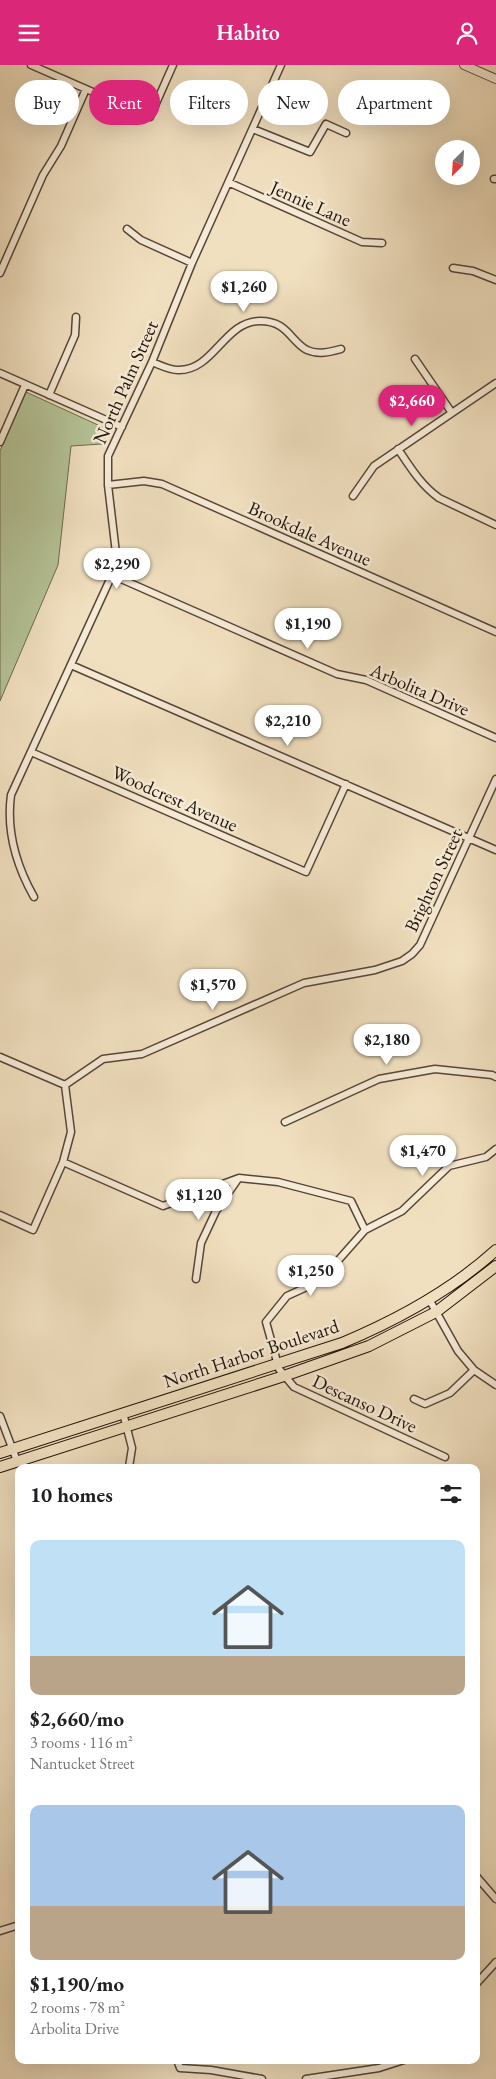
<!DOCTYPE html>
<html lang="en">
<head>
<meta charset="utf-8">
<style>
  :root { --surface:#fff; --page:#f2f2f2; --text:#222; --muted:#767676; --accent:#db2777 }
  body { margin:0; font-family:"EB Garamond",serif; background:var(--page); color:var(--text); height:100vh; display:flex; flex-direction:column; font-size:19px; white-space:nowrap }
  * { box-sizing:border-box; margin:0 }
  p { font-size:16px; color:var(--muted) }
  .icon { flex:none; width:28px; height:28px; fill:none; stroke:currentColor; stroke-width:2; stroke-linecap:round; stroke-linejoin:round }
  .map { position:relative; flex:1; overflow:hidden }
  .side { position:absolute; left:15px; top:1399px; width:465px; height:600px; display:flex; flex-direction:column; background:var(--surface); border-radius:10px; box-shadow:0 5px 20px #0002 }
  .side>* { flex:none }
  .hud { position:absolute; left:15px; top:15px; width:466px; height:45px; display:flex; gap:10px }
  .needle { width:32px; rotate:204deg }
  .tools { position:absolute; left:435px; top:75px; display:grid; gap:10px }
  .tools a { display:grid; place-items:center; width:45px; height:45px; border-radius:50%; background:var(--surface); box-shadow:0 5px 20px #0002; font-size:25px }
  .price { position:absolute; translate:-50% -42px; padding:0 11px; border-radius:18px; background:#fff; color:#222; font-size:16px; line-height:32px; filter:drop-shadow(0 1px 2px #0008) }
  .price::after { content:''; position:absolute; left:50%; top:30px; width:15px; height:11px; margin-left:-8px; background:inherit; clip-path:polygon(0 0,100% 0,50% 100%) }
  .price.active { background:var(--accent); color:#fff }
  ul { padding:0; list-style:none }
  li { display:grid; align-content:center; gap:10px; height:265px; padding:0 15px }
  li span { display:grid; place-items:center; height:155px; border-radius:10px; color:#555 }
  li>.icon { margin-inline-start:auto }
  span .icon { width:90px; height:90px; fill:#fffc; stroke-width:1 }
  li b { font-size:21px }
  h2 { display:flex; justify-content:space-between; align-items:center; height:60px; padding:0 15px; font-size:21px }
  .tag { padding:0 18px; border-radius:22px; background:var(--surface); box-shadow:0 5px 20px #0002; font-size:18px; line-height:45px }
  .tag.active { background:var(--accent); color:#fff }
  header { display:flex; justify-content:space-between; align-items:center; height:65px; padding:0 15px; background:var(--accent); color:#fff; font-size:22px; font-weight:600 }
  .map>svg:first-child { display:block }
  .green { fill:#b4c397; stroke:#6b6b50 }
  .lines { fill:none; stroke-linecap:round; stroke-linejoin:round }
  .minor-casing { stroke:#564638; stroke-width:9 }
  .tertiary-casing { stroke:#564638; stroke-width:10 }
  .primary-casing { stroke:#22130a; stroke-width:12 }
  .minor { stroke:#f6ebd6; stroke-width:6 }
  .tertiary { stroke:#f6ebd6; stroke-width:8 }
  .primary { stroke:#f1e0c0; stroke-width:10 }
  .labels { text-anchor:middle; stroke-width:5; stroke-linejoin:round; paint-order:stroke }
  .street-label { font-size:19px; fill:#22130a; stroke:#f6ebd6 }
</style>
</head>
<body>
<header><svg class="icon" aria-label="menu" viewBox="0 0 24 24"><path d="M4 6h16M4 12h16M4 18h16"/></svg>Habito<svg class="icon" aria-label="person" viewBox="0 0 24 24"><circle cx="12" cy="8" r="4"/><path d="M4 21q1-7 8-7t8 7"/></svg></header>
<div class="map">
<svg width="496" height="2014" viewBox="0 0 496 2014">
  <rect width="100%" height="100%" fill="#f1e0c0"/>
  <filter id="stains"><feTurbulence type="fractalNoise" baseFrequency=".004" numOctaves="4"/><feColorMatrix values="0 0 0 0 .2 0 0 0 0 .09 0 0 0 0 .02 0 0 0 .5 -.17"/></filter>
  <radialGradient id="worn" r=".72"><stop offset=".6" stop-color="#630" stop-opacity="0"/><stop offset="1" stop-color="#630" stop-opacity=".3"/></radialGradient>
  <!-- green -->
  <path class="green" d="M26,327l83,38 -7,14 -31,2 -13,119 -58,136v-250z"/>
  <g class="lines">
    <defs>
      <path id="minor" d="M31,0l119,52 23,-52
        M253,64l57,23 16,-28 20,9
        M494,114h2
        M230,118l132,59 20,1
        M127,164l14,11 51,23
        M453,203l20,3 23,9
        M0,208l43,-98 18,-29 25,-57
        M415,294l37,54
        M152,297c8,3 17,8 26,8 36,1 46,-49 82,-49 28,0 30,20 47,29 11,5 23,2 34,-1
        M0,308l122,54
        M49,330l26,-60 1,-18
        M0,377l25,-57
        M398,384c12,18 23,36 41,49l57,27
        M108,420l36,-4 18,3 334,148
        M353,431l21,-30 122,-83
        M112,510l225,99 29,6 130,58
        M71,600l425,185
        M31,687l275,120 40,-88
        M34,832c-18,-32 -28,-65 -23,-102l101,-220 4,-22 -8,-68v-29l44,-94 40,-99 89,-198
        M0,992l65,28
        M65,1020l38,-26 39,-5 162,-71 71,-13 27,-9 10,-7 8,-9 76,-166
        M285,1057l94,-43 56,-10 57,6 4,2
        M63,1097l100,44 76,-28 39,4 73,19 14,29
        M0,1150l33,15 30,-68 8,-30 -6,-47
        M196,1214l5,-36 15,-32 22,-32
        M429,1234l29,52 16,19 22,15
        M414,1334l11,5 25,-11 24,-23
        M123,1348l9,35 -3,19
        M0,1351l17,45
        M445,1392l-151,-70 -15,-18 -13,-47 21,-26 33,-15 45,-51 37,-19 47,-45 37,-9 10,-8
        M476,1811l20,23
        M0,1866l19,-6
        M476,1919l20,-22
        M177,1995l3,8 31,2 51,9
        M306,2014l73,-11 25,-8"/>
      <path id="tertiary" d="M464,0l32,14"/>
      <path id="primary" d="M0,1388l342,-110c55,-23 110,-53 154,-93
        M0,1402l284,-91 85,-30 67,-34 60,-46"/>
    </defs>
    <!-- minor casing -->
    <use href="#minor" class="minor-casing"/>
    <!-- tertiary casing -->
    <use href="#tertiary" class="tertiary-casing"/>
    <!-- primary casing -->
    <use href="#primary" class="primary-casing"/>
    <!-- minor -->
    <use href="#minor" class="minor"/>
    <!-- tertiary -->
    <use href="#tertiary" class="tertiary"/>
    <!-- primary -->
    <use href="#primary" class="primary"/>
  </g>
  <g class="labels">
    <!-- street labels -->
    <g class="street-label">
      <text transform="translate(311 138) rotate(24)" y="7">Jennie Lane</text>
      <text transform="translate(125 317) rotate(-66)" y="7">North Palm Street</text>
      <text transform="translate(310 468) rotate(24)" y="7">Brookdale Avenue</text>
      <text transform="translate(420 624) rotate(23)" y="7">Arbolita Drive</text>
      <text transform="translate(175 733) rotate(24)" y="7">Woodcrest Avenue</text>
      <text transform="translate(433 815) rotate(-65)" y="7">Brighton Street</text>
      <text transform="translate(251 1288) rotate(-18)" y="7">North Harbor Boulevard</text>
      <text transform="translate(365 1338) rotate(25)" y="7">Descanso Drive</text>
    </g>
  </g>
  <rect width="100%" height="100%" filter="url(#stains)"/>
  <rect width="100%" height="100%" fill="url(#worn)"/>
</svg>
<div class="tools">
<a><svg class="needle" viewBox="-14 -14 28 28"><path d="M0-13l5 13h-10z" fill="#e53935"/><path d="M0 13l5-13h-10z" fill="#767676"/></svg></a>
</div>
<b class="price" style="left:244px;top:248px">$1,260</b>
<b class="price active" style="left:412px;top:362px">$2,660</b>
<b class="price" style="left:117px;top:525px">$2,290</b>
<b class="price" style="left:308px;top:585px">$1,190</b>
<b class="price" style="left:288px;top:682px">$2,210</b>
<b class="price" style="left:213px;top:946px">$1,570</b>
<b class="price" style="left:387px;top:1001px">$2,180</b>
<b class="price" style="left:423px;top:1112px">$1,470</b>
<b class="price" style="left:199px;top:1156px">$1,120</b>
<b class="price" style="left:311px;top:1232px">$1,250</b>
<div class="hud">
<a class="tag">Buy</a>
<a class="tag active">Rent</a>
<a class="tag">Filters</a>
<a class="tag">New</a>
<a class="tag">Apartment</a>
</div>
<section class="side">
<h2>10 homes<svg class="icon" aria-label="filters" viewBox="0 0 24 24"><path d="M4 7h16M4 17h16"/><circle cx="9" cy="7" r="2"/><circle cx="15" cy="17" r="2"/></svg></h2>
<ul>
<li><span style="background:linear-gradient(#bfe0f5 75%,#b9a48a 0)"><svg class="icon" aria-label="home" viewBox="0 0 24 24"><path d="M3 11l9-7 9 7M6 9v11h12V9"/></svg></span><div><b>$2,660/mo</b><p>3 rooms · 116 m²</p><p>Nantucket Street</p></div></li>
<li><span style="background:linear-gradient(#a9c7e8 65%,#b9a48a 0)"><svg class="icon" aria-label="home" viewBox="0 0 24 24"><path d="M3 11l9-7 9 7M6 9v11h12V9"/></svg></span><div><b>$1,190/mo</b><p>2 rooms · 78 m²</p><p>Arbolita Drive</p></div></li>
</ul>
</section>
</div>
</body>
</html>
